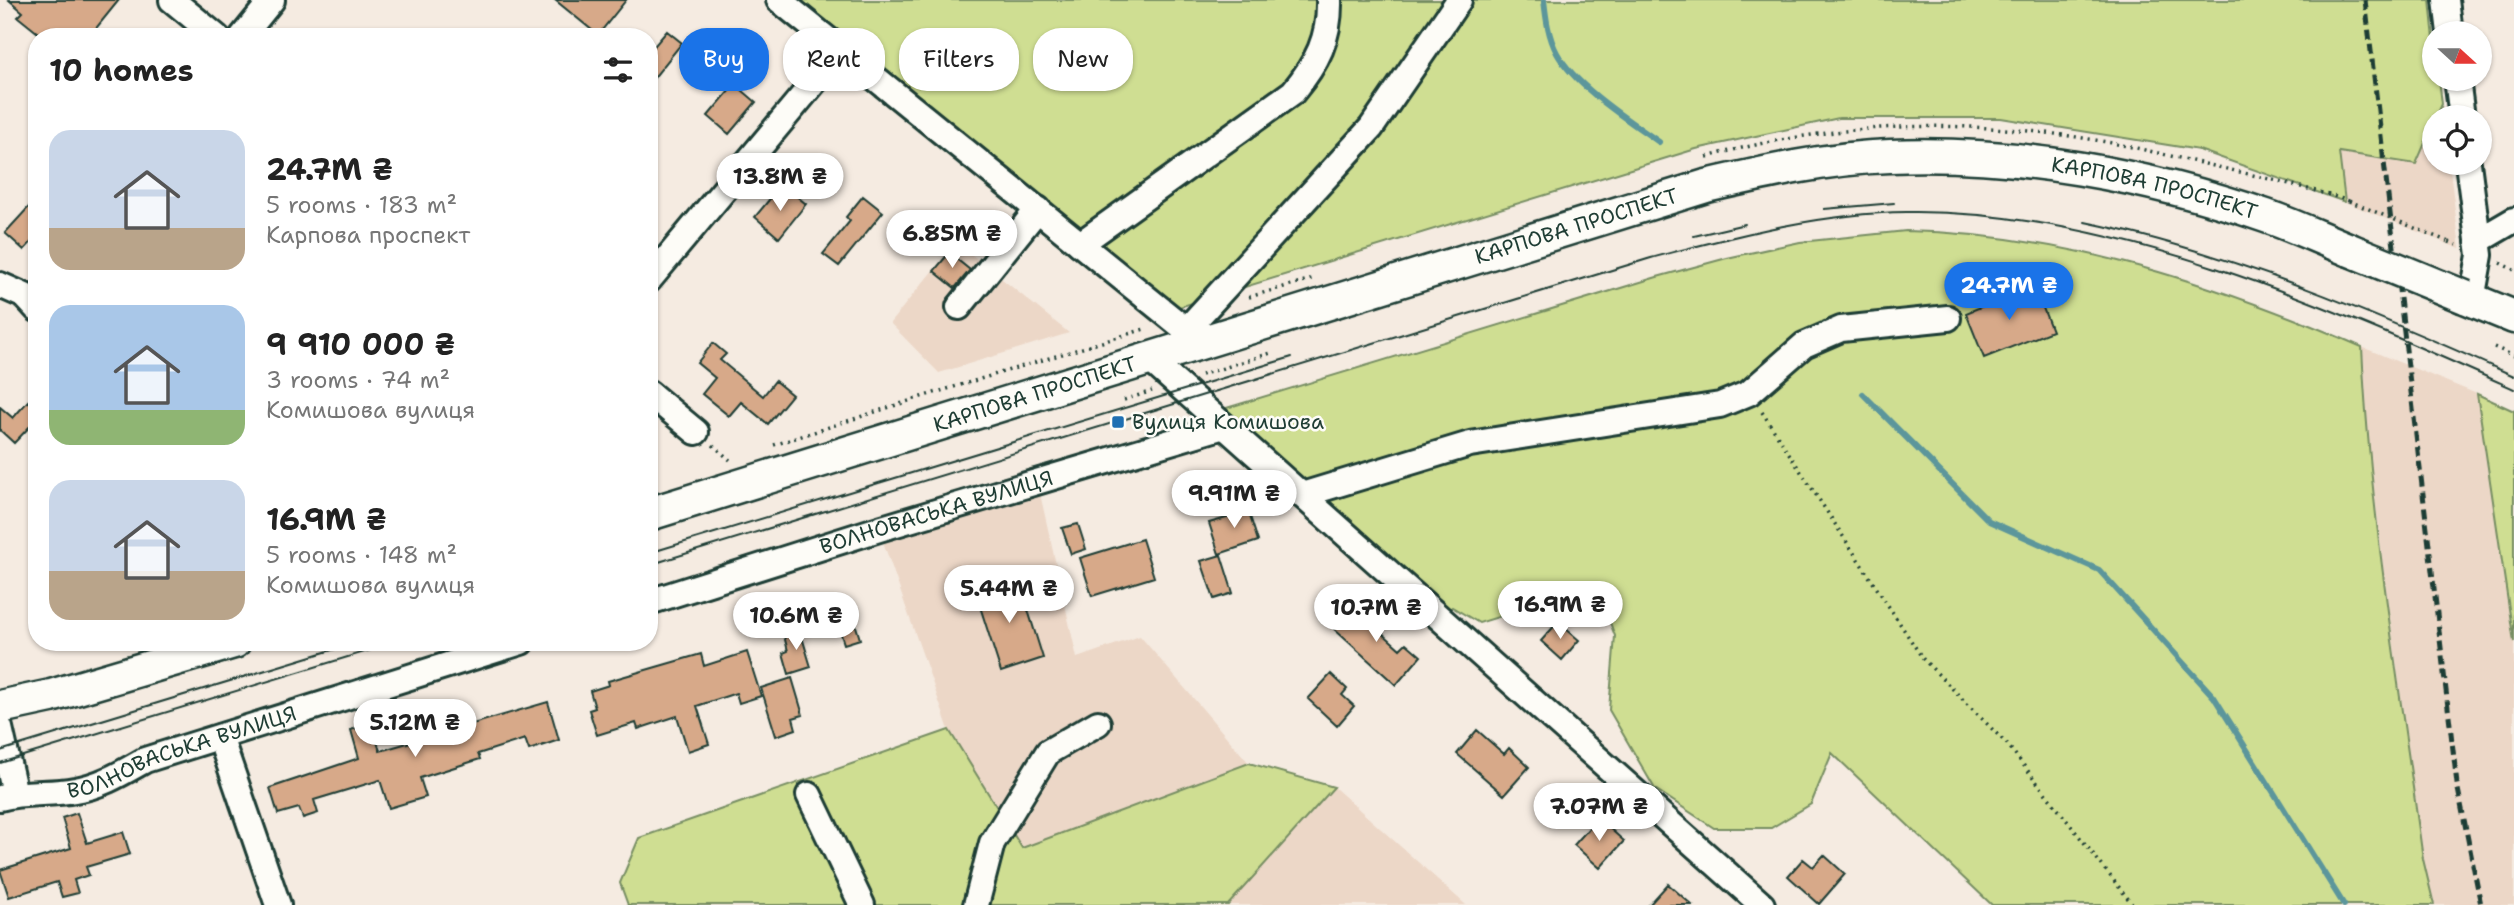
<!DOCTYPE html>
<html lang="en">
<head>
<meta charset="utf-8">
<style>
  :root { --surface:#fff; --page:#f6f6f6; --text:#222; --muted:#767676; --accent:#1a73e8 }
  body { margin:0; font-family:"Shantell Sans",sans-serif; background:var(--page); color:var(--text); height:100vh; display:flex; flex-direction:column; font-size:26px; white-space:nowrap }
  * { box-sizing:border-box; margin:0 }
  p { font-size:23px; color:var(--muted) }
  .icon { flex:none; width:38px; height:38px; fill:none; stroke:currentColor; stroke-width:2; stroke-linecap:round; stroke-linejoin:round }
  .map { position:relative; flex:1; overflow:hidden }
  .drawer { position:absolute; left:28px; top:28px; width:630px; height:623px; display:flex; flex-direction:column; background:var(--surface); border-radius:28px; box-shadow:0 2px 5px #0004 }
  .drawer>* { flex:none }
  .top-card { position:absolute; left:679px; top:28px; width:665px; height:63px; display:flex; gap:14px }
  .needle { width:46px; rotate:111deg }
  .tools { position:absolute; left:2422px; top:21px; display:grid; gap:14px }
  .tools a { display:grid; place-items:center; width:70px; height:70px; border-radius:50%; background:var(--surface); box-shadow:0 2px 5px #0004; font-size:35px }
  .price { position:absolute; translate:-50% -60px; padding:0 16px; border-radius:24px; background:#fff; color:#222; font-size:23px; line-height:46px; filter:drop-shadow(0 2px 4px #0008) }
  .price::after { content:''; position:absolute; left:50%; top:42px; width:21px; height:16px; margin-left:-10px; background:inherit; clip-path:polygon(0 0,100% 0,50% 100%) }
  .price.selected { background:var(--accent); color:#fff }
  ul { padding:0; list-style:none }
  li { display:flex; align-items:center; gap:21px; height:175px; padding:0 21px }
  li span { display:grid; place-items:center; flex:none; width:196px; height:140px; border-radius:21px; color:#555 }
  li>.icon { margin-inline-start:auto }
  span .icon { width:84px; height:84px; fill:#fffc; stroke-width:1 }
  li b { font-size:30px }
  h2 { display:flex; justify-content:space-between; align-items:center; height:84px; padding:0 21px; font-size:30px }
  .pill { padding:0 24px; border-radius:28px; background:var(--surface); box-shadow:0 2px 5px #0004; font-size:24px; line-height:63px }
  .pill.selected { background:var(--accent); color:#fff }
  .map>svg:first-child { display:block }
  .built { fill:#ecd7c7 }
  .green { fill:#cfde92; stroke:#778e63; stroke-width:2 }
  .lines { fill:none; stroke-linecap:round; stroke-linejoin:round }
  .stream { stroke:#5b969b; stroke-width:6 }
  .building { fill:#d7a989; stroke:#1f3d34; stroke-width:2 }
  .minor-casing { stroke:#1f3d34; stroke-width:30 }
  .major-casing { stroke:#1f3d34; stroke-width:37 }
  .path { stroke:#1f3d34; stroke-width:3.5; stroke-dasharray:2 5; stroke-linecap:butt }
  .minor { stroke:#fdfcf7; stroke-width:24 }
  .major { stroke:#fdfcf7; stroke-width:32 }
  .tram { stroke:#1f3d34; stroke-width:2 }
  .rail { stroke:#1f3d34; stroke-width:5; stroke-dasharray:10 5; stroke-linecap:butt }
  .major-bridge-casing { stroke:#1f3d34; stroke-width:37; stroke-linecap:butt }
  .path-bridge { stroke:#1f3d34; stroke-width:3.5; stroke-dasharray:2 5; stroke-linecap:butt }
  .major-bridge { stroke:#fdfcf7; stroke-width:32 }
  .poi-dot { fill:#1f6fb2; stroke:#fdfcf7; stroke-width:2.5 }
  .labels { text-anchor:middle; stroke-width:5; stroke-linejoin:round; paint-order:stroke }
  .street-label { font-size:21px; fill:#1f3d34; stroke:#fdfcf7 }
  .poi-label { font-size:21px; fill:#1f3d34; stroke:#fdfcf7; text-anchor:start }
</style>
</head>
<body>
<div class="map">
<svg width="2514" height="905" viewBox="0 0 2514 905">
  <rect width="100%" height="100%" fill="#f5ebe1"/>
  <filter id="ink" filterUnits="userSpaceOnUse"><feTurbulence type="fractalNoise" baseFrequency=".0143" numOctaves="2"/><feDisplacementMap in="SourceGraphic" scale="14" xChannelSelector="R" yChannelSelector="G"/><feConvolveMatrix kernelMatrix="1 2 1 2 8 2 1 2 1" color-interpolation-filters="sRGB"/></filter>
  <g filter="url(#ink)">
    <!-- built -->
    <path class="built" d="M2320,0h110l4,39v40h5l5,38h-10v46h15l11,86 -115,-47z
      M956,242l113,91 -130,40 -49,-50z
      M2362,347l115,47 37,248v263h-80l-11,-46 -40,-291 -19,-166z
      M1034,467l43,191 63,-22 109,127 -227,85 -73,-118 -75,-214z
      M1334,787l132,118h-238z"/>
    <!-- green -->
    <path class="green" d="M779,0h1651l4,39v40h5l3,25 -26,60 -77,-12 6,50 -146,-52 -198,-32h-162l-143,31 -533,163z
      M1906,231c160,3 310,53 456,116 8,171 38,342 61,512l11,46h-442l-160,-152 -21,51 -40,24h-57l-59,-39 -46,-79 6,-74 -9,-24 -46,-14 -81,25 -27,-16 -12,11 -230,-205 447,-136 70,-19 73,-16z
      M2477,394l37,17v231z
      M949,730l73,118 227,-85 85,24 -106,118h-600l-8,-22 19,-45z"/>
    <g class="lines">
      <!-- stream -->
      <path class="stream" d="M1544,0c2,18 4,36 13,53 18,33 71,67 102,89
        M1863,394l126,127 110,49 115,127 130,208"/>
    </g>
    <!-- building -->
    <path class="building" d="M9,0h110l-30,37h-46l-25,-20 5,-5z
      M555,0h71l-28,35z
      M667,31l15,12 -33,41v-32z
      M735,84l21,18 -27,32 -21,-18z
      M788,189l18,15 -27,34 -24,-21 18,-22 6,5z
      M863,196l20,16 -44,54 -16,-12 27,-33 -4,-4z
      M37,198v38l-13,14 -19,-17z
      M949,253l21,17 -15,18 -21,-17z
      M2034,285l18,46 -68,27 -18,-45z
      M713,343l13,11 -6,6 43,36 12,-15 17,14 -24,29 -27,-22 -12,14 -27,-22 13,-16 -18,-15z
      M28,401l9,8v10l-23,24 -14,-13v-23l13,11z
      M1246,504l12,37 -39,13 -10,-31 21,-6 -2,-8z
      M1078,524l8,25 -15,5 -9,-26z
      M1142,539l12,38 -62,19 -12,-38z
      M1221,555l12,38 -19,6 -13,-38z
      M1018,578l25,80 -42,14 -26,-81z
      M1358,601l18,16 -5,6 29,26 6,-6 15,13 -25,29 -62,-56z
      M850,607l10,32 -16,5 -10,-32z
      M1558,622l21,18 -17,20 -21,-19z
      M799,627l12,40 -22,7 -6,-21 5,-2 -5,-19z
      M747,652l14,44 -22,7 -3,-10 -39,13 12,38 -21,7 -11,-35 -39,13 -2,-6 -39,12 -8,-25 6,-2 -5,-17 19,-6 -1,-4 93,-27 3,12z
      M1331,674l16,15 -5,6 12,11 -17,20 -29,-27z
      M792,678l11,37 -10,3 3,11 -20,7 -15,-48z
      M548,702l11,38 -30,10 -4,-11 -47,15 2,5 -60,19 6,19 -37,11 -9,-28 -66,20 4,13 -15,5 -4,-10 -21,6 -8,-26 89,-30 -8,-28 20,-7 9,28z
      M1477,730l27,24 5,-6 20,19 -25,28 -47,-41z
      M1596,785l12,11 -16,18 -12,-10z
      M77,813l10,30 36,-11 7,22 -44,13 3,8 -15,5 4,13 -16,4 -5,-15 -48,15 -9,-27 71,-22 -9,-30z
      M1598,818l26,23 -24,27 -26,-23z
      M1824,855l21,19 -26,30 -31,-28 15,-17 10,8z
      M1668,884l24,21h-43z"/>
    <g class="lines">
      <defs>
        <g id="minor">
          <path d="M172,0l45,37"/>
          <path d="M779,0l422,342"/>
          <path d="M2446,0l4,33"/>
          <path d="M242,37l30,-37"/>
          <path d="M2457,79l5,38"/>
          <path d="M2468,163l12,92 -8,45"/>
          <path d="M2478,241l36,-21"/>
          <path d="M1080,244l213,-152c24,-29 37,-54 36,-92"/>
          <path d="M649,280l192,-230"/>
          <path d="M0,285l25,11 12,13"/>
          <path d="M959,307l79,-98"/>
          <path d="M1186,330l185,-202 88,-128"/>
          <path d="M1148,358l614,547"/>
          <path d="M649,393l47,39"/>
          <path d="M1302,495l168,-51 250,-39 29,-12 55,-48 37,-16 107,-11"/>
          <path id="s1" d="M649,602l230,-73 345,-103"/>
          <path d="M0,728l15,66"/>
          <path d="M220,737l58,168"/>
          <path d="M809,795l53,110"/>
          <path id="s2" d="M0,798c25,-7 50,-3 75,-8 26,-4 47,-17 70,-30l376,-118"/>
          <path d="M976,905l16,-62 56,-91 50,-29"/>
        </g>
        <g id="major">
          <path d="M2465,297l49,20"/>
          <path id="s3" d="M649,514l1057,-328c61,-14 122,-28 184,-30 126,-5 257,19 376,60 29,10 56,23 84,34"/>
          <path d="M0,707l51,-11 183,-54"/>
        </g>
      </defs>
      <!-- minor casing -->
      <use href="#minor" class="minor-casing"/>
      <!-- major casing -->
      <use href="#major" class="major-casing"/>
      <!-- path -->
      <path class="path" d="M1707,157c131,-37 272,-39 405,-14 31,6 62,14 93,21 48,11 97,22 144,37
        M2449,242l8,3
        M2500,263l14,7
        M1249,297l66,-19
        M2494,347l20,9
        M1201,375l73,-23
        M1124,400l28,-9
        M1762,412l161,247 84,85 126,161
        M713,445l17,15
        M774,445l147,-48 227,-69"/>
      <!-- minor -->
      <use href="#minor" class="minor"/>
      <!-- major -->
      <use href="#major" class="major"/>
      <!-- tram -->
      <path class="tram" d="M1824,209l70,-6
        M2085,222c148,31 291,92 429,154
        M1694,236l51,-12
        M649,553l643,-196
        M649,565l1002,-307c84,-22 169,-45 256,-46 204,-3 423,95 607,177
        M0,751l358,-109
        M0,763l397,-121"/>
      <!-- rail -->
      <path class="rail" d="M2365,0l92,784 24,121"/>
      <defs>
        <path id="major-bridge" d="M2350,250l115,47"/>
      </defs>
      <!-- major-bridge casing -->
      <use href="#major-bridge" class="major-bridge-casing"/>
      <!-- path-bridge -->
      <path class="path-bridge" d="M2349,201l100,41"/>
      <!-- major-bridge -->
      <use href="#major-bridge" class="major-bridge"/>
    </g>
  </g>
  <!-- markers -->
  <rect class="poi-dot" x="1111" y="415" width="14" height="14" rx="3.5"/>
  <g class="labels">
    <!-- street labels -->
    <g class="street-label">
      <text dy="7" stroke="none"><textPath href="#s3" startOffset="1561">КАРПОВА ПРОСПЕКТ</textPath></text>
      <text dy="7" stroke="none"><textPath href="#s3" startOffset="971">КАРПОВА ПРОСПЕКТ</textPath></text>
      <text dy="7" stroke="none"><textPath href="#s3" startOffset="404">КАРПОВА ПРОСПЕКТ</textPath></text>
      <text dy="7" stroke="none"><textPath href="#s1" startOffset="301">ВОЛНОВАСЬКА ВУЛИЦЯ</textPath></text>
      <text dy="7" stroke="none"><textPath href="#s2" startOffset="189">ВОЛНОВАСЬКА ВУЛИЦЯ</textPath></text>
    </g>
    <!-- poi labels -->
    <g class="poi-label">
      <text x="1132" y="429">Вулиця Комишова</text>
    </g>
  </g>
</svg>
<div class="tools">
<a><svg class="needle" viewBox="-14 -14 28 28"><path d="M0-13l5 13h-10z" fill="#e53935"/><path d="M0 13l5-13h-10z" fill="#767676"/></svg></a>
<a><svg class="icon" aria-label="locate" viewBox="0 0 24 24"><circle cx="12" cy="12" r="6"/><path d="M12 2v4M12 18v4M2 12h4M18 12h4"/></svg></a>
</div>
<b class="price" style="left:780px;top:213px">13.8M ₴</b>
<b class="price" style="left:952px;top:270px">6.85M ₴</b>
<b class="price selected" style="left:2009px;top:322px">24.7M ₴</b>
<b class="price" style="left:1234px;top:530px">9.91M ₴</b>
<b class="price" style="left:1009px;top:625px">5.44M ₴</b>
<b class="price" style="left:1560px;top:641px">16.9M ₴</b>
<b class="price" style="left:1376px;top:644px">10.7M ₴</b>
<b class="price" style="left:796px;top:652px">10.6M ₴</b>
<b class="price" style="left:415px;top:759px">5.12M ₴</b>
<b class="price" style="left:1599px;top:843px">7.07M ₴</b>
<div class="top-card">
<a class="pill selected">Buy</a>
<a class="pill">Rent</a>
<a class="pill">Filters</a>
<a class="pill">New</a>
</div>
<section class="drawer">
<h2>10 homes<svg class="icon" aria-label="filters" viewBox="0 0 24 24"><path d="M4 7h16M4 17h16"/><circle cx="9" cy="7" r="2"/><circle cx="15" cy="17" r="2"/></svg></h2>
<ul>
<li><span style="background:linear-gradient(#c9d6e8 70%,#b9a48a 0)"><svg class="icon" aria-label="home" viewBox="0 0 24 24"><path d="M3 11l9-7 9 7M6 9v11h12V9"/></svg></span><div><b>24.7M ₴</b><p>5 rooms · 183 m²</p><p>Карпова проспект</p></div></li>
<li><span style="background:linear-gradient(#a9c7e8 75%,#8fb573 0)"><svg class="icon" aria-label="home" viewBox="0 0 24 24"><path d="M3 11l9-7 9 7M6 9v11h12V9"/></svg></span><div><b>9 910 000 ₴</b><p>3 rooms · 74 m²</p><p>Комишова вулиця</p></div></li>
<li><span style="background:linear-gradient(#c9d6e8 65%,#b9a48a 0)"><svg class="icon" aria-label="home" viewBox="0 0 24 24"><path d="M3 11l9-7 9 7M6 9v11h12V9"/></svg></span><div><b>16.9M ₴</b><p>5 rooms · 148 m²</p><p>Комишова вулиця</p></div></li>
</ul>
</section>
</div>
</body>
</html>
